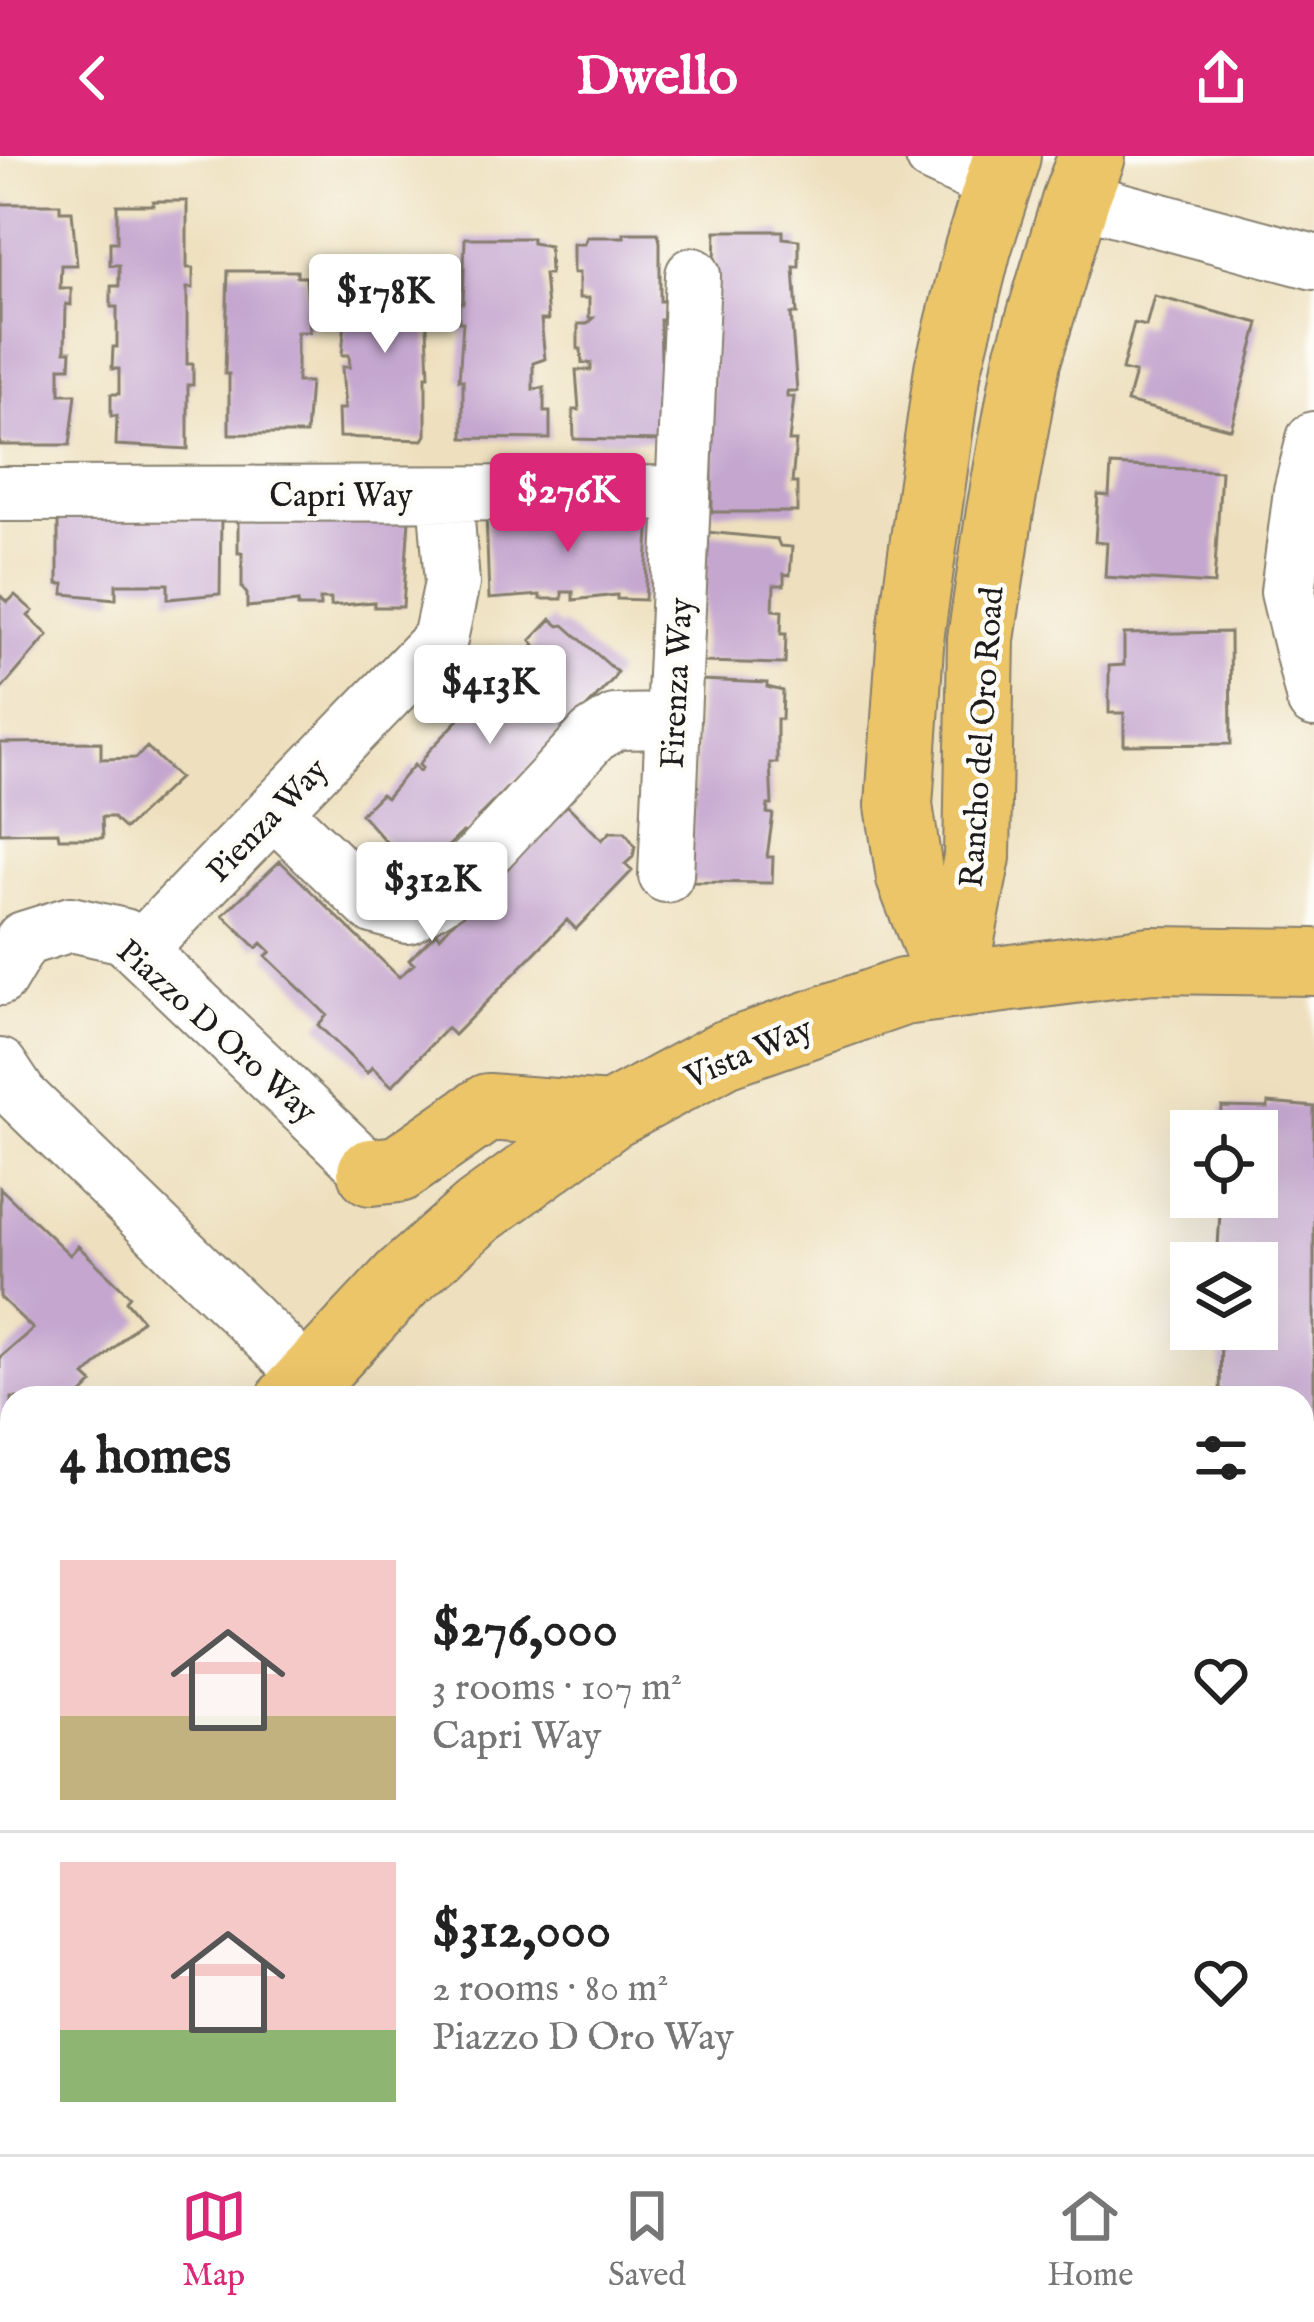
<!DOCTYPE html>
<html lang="en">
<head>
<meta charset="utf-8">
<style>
  :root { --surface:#fff; --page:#f6f6f6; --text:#222; --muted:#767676; --line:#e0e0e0; --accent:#db2777 }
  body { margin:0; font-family:"IM FELL English",serif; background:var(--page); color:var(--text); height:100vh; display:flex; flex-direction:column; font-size:45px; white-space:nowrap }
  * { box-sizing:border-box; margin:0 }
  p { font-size:39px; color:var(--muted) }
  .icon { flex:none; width:66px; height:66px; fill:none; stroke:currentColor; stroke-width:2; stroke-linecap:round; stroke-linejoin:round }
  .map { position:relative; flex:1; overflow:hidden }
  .drawer { position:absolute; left:0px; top:1230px; width:1314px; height:768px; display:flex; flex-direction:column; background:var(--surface); border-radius:36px 36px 0 0; box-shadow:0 12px 48px #0002 }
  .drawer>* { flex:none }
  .fabs { position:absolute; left:1170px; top:954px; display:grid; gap:24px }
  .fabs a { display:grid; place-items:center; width:108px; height:108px; border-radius:0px; background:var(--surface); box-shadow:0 12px 48px #0002; font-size:60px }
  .price { position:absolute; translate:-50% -102px; padding:0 27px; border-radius:12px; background:#fff; color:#222; font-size:39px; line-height:78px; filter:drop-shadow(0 3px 6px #0008) }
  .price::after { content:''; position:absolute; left:50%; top:72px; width:36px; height:27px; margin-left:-18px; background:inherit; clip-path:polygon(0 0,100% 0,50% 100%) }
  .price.selected { background:var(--accent); color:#fff }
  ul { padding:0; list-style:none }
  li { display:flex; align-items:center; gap:36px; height:300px; padding:0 60px }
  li+li { border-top:3px solid var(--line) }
  li span { display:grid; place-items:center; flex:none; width:336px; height:240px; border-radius:0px; color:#555 }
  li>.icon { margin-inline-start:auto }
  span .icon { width:144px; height:144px; fill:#fffc; stroke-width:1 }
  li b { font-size:51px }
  h2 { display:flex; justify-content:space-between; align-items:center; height:144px; padding:0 60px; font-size:51px }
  header { display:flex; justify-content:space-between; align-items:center; height:156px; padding:0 60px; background:var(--accent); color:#fff; font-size:54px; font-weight:800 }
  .menu { display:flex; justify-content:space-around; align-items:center; height:168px; border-top:3px solid var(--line); background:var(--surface); font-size:33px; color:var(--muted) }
  .menu a { display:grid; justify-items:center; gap:6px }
  .menu .selected { color:var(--accent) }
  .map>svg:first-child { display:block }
  .building { fill:#c4a6cf }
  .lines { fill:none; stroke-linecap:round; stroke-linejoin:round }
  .minor-casing { stroke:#857e6d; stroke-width:58 }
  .major-casing { stroke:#857e6d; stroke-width:70 }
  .minor { stroke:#fff; stroke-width:54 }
  .major { stroke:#edc569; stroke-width:66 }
  .labels { text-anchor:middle; stroke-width:9; stroke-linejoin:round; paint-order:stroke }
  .street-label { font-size:33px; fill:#1c1c1c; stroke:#fdfcf7 }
</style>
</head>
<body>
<header><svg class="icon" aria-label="back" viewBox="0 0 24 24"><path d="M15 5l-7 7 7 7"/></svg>Dwello<svg class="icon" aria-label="share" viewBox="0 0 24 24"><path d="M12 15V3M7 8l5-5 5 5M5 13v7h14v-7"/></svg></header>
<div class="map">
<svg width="1314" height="1998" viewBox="0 0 1314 1998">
  <rect width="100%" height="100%" fill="#fdfcf7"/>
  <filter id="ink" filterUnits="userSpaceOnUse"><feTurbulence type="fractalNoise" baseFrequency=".00833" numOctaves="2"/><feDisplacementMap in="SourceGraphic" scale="24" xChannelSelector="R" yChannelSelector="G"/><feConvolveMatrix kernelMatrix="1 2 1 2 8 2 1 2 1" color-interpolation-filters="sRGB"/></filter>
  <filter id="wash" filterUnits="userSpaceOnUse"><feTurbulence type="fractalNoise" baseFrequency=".004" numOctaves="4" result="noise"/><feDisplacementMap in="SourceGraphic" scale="48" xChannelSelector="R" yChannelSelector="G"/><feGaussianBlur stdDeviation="2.7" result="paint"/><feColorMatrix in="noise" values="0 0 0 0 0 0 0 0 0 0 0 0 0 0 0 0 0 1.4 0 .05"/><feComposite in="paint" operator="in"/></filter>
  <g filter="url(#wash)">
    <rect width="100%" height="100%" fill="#eee0be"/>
    <g id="blocks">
      <!-- building -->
      <path class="building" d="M153,45h34v67h6v20h-6v76h6v21h-5v64l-72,-4 1,-29h-6v-22h8v-25h-7l1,-22h4v-40h-6v-21h8v-21h-9v-23h7v-37h36z
        M0,48h60v7h12l5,54h-16l-1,23h11v17l-5,-1 -1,47h6l-1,16h-10v27h16l-6,51h-70z
        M716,75h67v7l16,2v27h-5l3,47h-6l6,77h-10v6h7l-5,44h7l-4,42h5v29h-85v-61h-3z
        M624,77h34l2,9v59h4v19h-4l1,39h3l-3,78 -3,4 -84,-2 -1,-29h6l-3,-40h15v-7h-9l-1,-14h-3v-25h9l6,-6h-4v-20h-10v-25h-6v-29h11l3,-7h37z
        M465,82h67v5l17,3 1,28h-6l4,46h-7l4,39 -12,4v26l11,-1v24h6v27l-87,-1v-58h-4l4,-58h-4v-19h4z
        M389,114h33l3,8 4,98h-3v59l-3,5 -84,-3 -1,-28h7l-3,-42h8l-1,-12h-7l4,-45h-7v-30h12l2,-6 36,-1z
        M228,115h69v6h9l4,55h-13v50h13l-4,52h-77v-60h-4z
        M1154,140l105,27 -28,106 -104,-27 8,-29 -13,-3 12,-47 12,3z
        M1111,309l110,6 -7,113 -109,-7 2,-34 -12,-1 3,-47 11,1z
        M486,356l164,1 -5,87 -28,-1v-4l-44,5v-8h-11v7h-22v-4l-51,4z
        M58,360h163l-1,78 -52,5v-15h-52v15l-52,-5v-10h-6z
        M238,362l171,1 -6,88h-29v-5l-43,4v-7h-11v8h-22v-5l-51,5v-13l-5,-6v-35h-4z
        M707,376l70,7 3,7 12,1 -2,28 -6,-1v11h-10l-1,25 9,1 -1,23h5l-1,30 -84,-2z
        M0,439l8,7 7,-7 18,16 -5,5 20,19 -48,56z
        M551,463l8,7 5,-1 53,47 -4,7 -93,100 -2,-2 -40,40 2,2 -14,15 -3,-2 -46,44 -56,-62 20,-20 5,4 28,-33 5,6 3,-3 -3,-3 10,-14 39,-41 6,5 4,-5 -4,-4 61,-61 -4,-5z
        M1230,476l1,112 -107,1v-32h-15v-47l15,-1v-31z
        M700,524l67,3v4l16,4 -1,28h-5v44h-7l2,42h-4l-1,8 6,1 -6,43h6l-1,26 -83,-1z
        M101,586v17l35,-1 11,-11 32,31 -54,51 -13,-12h-10l1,21h-44l-1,-6 -58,1v-90z
        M567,649l35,35 8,-8h15l10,14 -2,11 -8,7 7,7 -56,58 -9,-9 -113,115 -7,-7 -55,58 -20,-19 -5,6 -49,-48 9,-10 -61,-59 5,-4 -9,-9 -5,5 -34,-33 57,-54 119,116 15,-13 -5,-4 27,-27 4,4 108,-119 3,3z
        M1268,947l46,4v310h-12v-19h-82l1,-69h36v-66h-40l4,-66h36v-66h-36l1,-24 46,1z
        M0,1032l70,67 8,-9 52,50 -4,5 16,19 -57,56 8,7 -15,15h-66v69l-12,13v-123l33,-28 -33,-32z
        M1302,1366h12l-2,301 -10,-5z"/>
    </g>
  </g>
  <g filter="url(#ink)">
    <use href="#blocks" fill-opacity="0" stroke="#857e6d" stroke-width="3"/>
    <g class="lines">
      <defs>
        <path id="minor" d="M933,0l63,29
          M1076,42l238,64
          M1314,283l-13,52 -13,101 26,108
          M0,338l683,-1
          M274,655l99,95 35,10 41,-25 144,-155 22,-14 58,-1
          M666,719l27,-600
          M139,794l301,-311 12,-56 -7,-89
          M0,822l23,-39 48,-15 53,12 247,236
          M0,910l20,30 290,282"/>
        <path id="major" d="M952,829l-42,-107 -11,-73 12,-173 37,-263 30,-121 29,-92
          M952,829l25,-128 4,-218 19,-128 27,-150 49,-163 16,-42
          M371,1016l28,-3 89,-62 122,9
          M291,1242l112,-120 75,-66 132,-96 115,-62 178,-62 248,-32 163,2
          M0,1536l12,-9"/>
      </defs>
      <!-- minor casing -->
      <use href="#minor" class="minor-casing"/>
      <!-- major casing -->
      <use href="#major" class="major-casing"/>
      <!-- minor -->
      <use href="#minor" class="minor"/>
      <!-- major -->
      <use href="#major" class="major"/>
    </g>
  </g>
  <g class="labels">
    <!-- street labels -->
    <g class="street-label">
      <text x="341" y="350">Capri Way</text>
      <text transform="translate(675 527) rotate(-87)" y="12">Firenza Way</text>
      <text transform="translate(980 581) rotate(-86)" y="12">Rancho del Oro Road</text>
      <text transform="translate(266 663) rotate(-46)" y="12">Pienza Way</text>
      <text transform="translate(218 874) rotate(42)" y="12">Piazzo D Oro Way</text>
      <text transform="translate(748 895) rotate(-23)" y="12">Vista Way</text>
    </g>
  </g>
</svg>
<div class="fabs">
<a><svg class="icon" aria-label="locate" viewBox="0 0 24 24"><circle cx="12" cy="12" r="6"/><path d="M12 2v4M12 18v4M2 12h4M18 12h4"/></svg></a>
<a><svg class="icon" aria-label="layers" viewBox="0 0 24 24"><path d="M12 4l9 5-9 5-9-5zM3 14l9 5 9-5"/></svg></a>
</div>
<b class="price" style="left:385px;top:200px">$178K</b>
<b class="price selected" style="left:568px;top:399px">$276K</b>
<b class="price" style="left:490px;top:591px">$413K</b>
<b class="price" style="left:432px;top:788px">$312K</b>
<section class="drawer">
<h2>4 homes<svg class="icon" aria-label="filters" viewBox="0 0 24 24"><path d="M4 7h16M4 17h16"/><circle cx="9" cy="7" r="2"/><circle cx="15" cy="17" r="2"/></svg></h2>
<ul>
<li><span style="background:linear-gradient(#f6c9c9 65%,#c2b280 0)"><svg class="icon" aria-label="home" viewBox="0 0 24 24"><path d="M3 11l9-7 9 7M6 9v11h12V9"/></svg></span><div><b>$276,000</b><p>3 rooms · 107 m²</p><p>Capri Way</p></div><svg class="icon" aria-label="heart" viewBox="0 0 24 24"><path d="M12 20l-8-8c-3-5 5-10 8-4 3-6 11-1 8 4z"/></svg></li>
<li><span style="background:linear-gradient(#f6c9c9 70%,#8fb573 0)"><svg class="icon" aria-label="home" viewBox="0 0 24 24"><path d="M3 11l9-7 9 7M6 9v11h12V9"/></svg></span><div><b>$312,000</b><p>2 rooms · 80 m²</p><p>Piazzo D Oro Way</p></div><svg class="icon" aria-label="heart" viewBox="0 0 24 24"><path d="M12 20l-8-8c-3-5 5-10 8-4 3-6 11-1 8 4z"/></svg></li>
</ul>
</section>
</div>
<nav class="menu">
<a class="selected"><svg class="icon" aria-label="map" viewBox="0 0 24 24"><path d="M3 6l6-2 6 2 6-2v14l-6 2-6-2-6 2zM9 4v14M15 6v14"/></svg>Map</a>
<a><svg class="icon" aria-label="saved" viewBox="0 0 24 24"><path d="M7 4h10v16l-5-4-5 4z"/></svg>Saved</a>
<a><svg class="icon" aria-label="home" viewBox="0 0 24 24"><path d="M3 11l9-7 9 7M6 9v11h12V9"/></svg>Home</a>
</nav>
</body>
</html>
